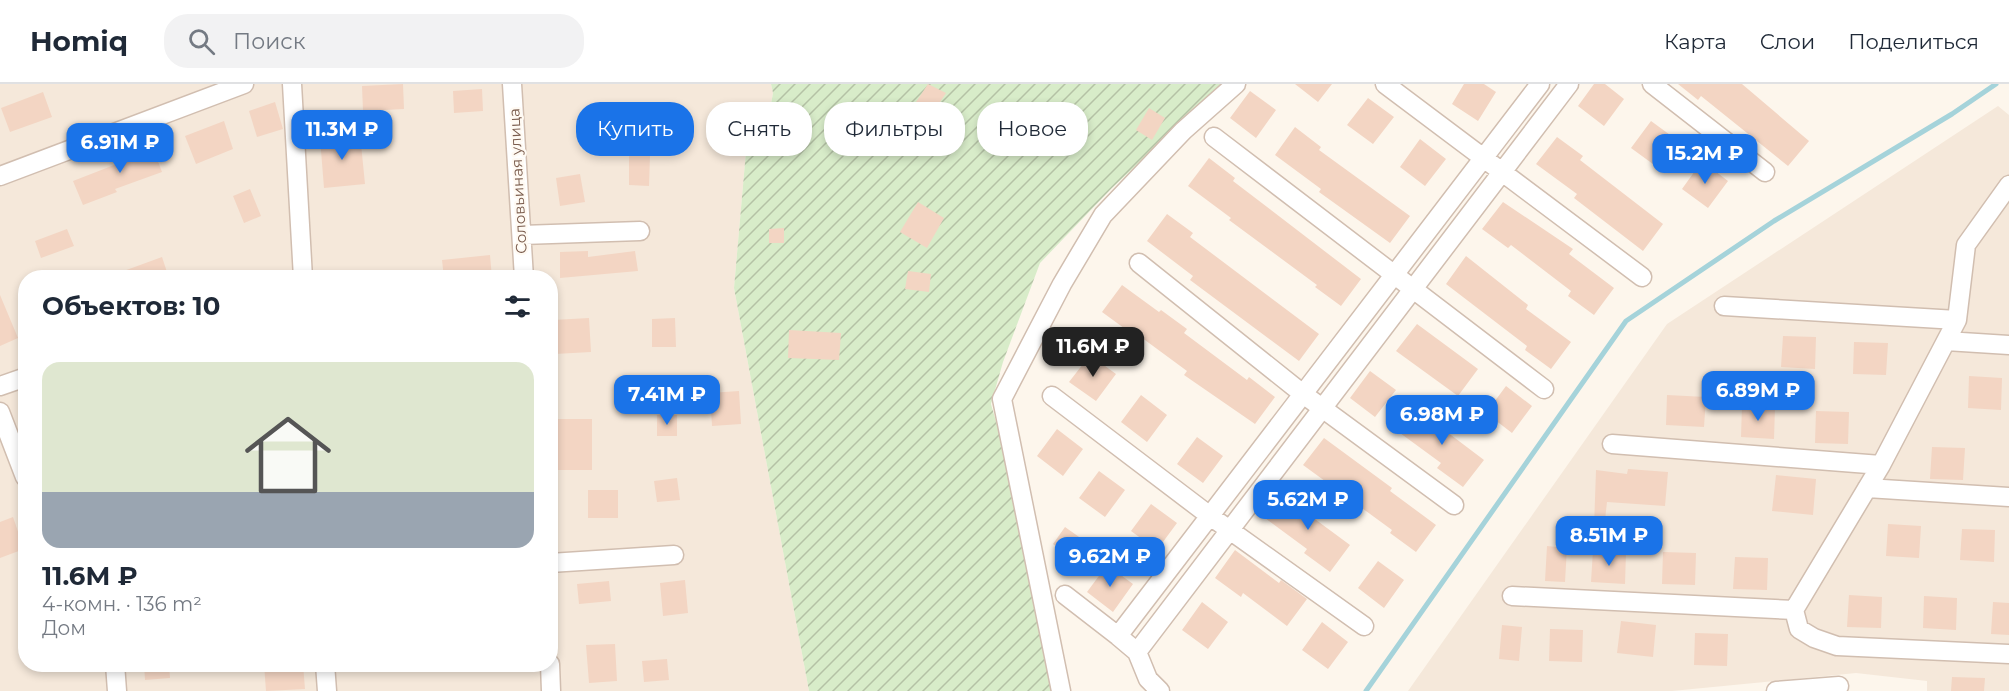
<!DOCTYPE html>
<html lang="ru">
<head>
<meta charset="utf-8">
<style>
  :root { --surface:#fff; --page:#f2f2f3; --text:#1f2937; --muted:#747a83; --line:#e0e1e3; --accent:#1a73e8 }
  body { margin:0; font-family:Montserrat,sans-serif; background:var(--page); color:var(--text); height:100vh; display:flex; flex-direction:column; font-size:22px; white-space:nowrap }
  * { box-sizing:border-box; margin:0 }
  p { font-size:20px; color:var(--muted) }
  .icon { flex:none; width:33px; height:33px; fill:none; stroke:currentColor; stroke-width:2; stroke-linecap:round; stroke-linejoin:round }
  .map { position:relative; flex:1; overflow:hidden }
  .details { position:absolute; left:18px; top:186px; width:540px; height:402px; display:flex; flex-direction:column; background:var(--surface); border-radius:24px; box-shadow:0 3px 9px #0003 }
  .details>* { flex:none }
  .banner { position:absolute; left:576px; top:18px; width:570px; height:54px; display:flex; gap:12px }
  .price { position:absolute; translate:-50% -51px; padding:0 14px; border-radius:12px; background:var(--accent); color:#fff; font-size:20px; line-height:39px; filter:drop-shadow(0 2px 3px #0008) }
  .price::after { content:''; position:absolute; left:50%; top:36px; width:18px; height:14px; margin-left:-9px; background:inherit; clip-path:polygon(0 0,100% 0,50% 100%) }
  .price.selected { background:#222; color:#fff }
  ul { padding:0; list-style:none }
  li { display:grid; align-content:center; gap:12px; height:318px; padding:0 24px }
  li span { display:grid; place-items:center; height:186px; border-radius:18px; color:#555 }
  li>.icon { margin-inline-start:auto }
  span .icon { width:108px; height:108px; fill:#fffc; stroke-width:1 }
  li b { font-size:26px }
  h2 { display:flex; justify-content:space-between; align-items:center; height:72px; padding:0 24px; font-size:26px }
  .tag { padding:0 21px; border-radius:24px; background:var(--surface); box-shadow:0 3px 9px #0003; font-size:21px; line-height:54px }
  .tag.selected { background:var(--accent); color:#fff }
  header { display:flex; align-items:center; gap:36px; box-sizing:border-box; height:84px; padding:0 30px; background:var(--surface); border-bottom:2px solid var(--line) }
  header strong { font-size:28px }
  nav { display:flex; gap:33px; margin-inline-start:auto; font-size:21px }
  .search { width:420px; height:54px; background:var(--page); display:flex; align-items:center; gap:15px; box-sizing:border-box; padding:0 21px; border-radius:24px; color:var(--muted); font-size:22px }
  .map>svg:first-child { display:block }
  .residential { fill:#f5e8da; fill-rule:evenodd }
  .garden { fill:url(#garden-furrows) }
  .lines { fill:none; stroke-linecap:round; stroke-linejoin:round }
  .stream { stroke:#a5d3da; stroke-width:5 }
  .building { fill:#f3d5c3 }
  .minor-casing { stroke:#d1beb0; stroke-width:21 }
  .minor { stroke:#fff; stroke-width:18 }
  .labels { text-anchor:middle; stroke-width:4.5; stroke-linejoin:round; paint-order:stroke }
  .street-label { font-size:15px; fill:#7a5c4d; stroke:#fffaf3 }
</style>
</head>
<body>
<header>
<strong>Homiq</strong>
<div class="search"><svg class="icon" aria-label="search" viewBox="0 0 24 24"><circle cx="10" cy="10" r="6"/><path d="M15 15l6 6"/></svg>Поиск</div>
<nav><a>Карта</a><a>Слои</a><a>Поделиться</a></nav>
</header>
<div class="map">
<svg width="2009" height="607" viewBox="0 0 2009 607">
  <defs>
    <pattern id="garden-furrows" width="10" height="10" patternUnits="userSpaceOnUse" patternTransform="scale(1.5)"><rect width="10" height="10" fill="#d8ecc9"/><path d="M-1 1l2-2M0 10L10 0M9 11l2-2" fill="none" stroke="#b4c2a5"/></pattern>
  </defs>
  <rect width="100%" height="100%" fill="#fdf6ec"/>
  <!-- residential -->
  <path class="residential" d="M0,0h771l2,9 -4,22 -20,2 -15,171 75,403h-809zM26,194h524v386h-524z
    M1998,22l11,9v576h-82v-10l-71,-8 -184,18h-264l259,-367z"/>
  <!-- garden -->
  <path class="garden" d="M771,0h452l-111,104 -72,75 -37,99 -12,42 43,150 25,137h-250l-75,-403 15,-171 20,-2 4,-22z"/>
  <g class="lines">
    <!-- stream -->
    <path class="stream" d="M1366,607l260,-370 148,-100 178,-107 44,-30"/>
  </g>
  <!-- building -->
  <path class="building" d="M403,0l1,25 -41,2 -1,-25z
    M928,0l18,9 -13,20 -17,-11z
    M1295,0h37l-14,18z
    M1464,0h20l12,8 -18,29 -26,-17z
    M1594,0h11l19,15 -20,27 -26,-20z
    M1678,0h64l67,57 -21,25 -87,-70 -3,4z
    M482,5l1,22 -29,2 -1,-22z
    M1250,7l26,19 -20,28 -26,-20z
    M43,8l9,25 -42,15 -9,-24z
    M1368,14l26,19 -21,27 -26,-19z
    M275,18l8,27 -26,8 -8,-26z
    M1149,24l16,10 -13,22 -16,-10z
    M664,27l3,21 -24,4 -3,-22z
    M224,37l9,28 -37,15 -11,-28z
    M1651,37l26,19 -20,27 -26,-19z
    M1295,43l26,20 -2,3 91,66 -20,27 -71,-51 2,-3 -46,-34z
    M360,50l5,50 -41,4 -4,-50z
    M1557,53l26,19 -3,4 83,64 -20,27 -69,-53 3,-4 -41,-30z
    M1420,55l26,20 -21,27 -25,-19z
    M150,56l12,32 -47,17 2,3 -34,13 -10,-24 54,-21 -4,-10z
    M629,71l21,1 -1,30 -20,-1z
    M1209,74l26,20 -2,3 128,98 -20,27 -26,-19 2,-2 -88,-65 2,-2 -43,-32z
    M1702,77l26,20 -20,27 -26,-19z
    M580,90l5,28 -25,4 -4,-28z
    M250,105l11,27 -17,7 -11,-27z
    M918,118l26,16 -17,30 -27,-16z
    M1503,118l70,47 -4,5 45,34 -20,27 -26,-19 3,-5 -60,-46 -3,3 -26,-19z
    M1167,130l26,19 -3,4 129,97 -20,27 -109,-81 3,-4 -46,-35z
    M784,144v15h-15v-14z
    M67,145l7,17 -33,12 -6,-17z
    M588,167v6l47,-6 3,20 -78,7v-26z
    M490,171l2,23h-48l-2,-18z
    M1466,172l62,49 -2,4 45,33 -20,27 -26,-19 2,-4 -81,-62z
    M162,173l7,21h-59v-2z
    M908,187l23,3 -2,18 -24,-3z
    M1122,201l37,27 2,-2 26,19 -3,4 63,47 2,-3 26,20 -20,27 -71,-49 3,-4 -57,-42 -2,2 -26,-19z
    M0,211l18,43 -18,8z
    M589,234l2,34 -36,2 -2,-34z
    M675,234l1,29h-24v-28z
    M1417,240l61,45 -20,27 -62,-45z
    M789,246l52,3 -2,27 -51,-2z
    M1783,252l33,1 -1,32 -34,-2z
    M1854,258l34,1 -2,32 -33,-1z
    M1090,271l26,19 -20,27 -27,-19z
    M1370,287l26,19 -21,27 -25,-19z
    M1969,292l33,2 -1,32 -33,-2z
    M1506,302l26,20 -20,27 -26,-20z
    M739,307l2,33 -29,2 -2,-33z
    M1141,311l26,20 -20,27 -26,-20z
    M1667,311l39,2 -2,30 -38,-2z
    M1420,321l26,20 -3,4 41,31 -21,27 -26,-19 4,-5 -41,-30z
    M1742,321l33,2 -1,32 -33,-2z
    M1816,327l33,1 -1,32 -33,-1z
    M657,331h20v21h-20z
    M556,335h36v51h-36z
    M1057,345l26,20 -20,27 -26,-20z
    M1197,353l26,19 -20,27 -26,-19z
    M1324,354l68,50 -2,3 46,34 -20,27 -26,-19 2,-3 -89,-65z
    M1932,363l33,1 -2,32 -33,-1z
    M1628,385l40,3 -3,34 -58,-4 -3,27 -10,-1 2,-58 31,4z
    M1099,387l26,19 -20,27 -26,-19z
    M1776,391l40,4 -3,36 -41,-4z
    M677,394l3,22 -23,2 -3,-21z
    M588,406h30v28h-30z
    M1285,407l26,19 -3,4 42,31 -20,27 -26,-19 3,-4 -42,-31z
    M1151,420l26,19 -20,27 -26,-19z
    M13,433l11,32 -24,9v-36z
    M1888,440l33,2 -2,32 -33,-2z
    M1065,443l24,17 -12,16 -24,-16z
    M1962,445l33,1 -1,32 -34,-2z
    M1547,462l20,2 -2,34 -20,-1z
    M1235,466l44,33 2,-3 26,19 -20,27 -44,-33 -2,4 -26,-19z
    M1593,466l33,2 -1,32 -34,-2z
    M1663,468l33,1 -1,32 -33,-1z
    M1735,473l33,1 -1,32 -34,-1z
    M1378,477l26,19 -20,28 -26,-20z
    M1107,481l26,19 -20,28 -26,-20z
    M685,496l3,33 -25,3 -3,-33z
    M609,497l2,20 -32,3 -2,-20z
    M1849,511l33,2 -1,31 -34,-1z
    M1924,512l33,2 -1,32 -33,-2z
    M1202,518l26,20 -20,27 -26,-19z
    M1993,518l16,1v32l-18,-1z
    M1621,537l35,4 -3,32 -36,-4z
    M1322,538l26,20 -20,27 -26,-19z
    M1502,541l20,2 -3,34 -20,-2z
    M1550,545l33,1 -1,32 -33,-1z
    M1695,549l33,1 -1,32 -33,-1z
    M615,560l2,37 -28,2 -3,-38z
    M667,575l2,21 -25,2 -2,-21z
    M144,580h25l1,14 -25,2z
    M264,580h39l2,25 -39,2z
    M1952,593l33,1 -1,13h-33z"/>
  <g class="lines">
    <defs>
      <path id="minor" d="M292,0l11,194
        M512,0l12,194
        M1385,0l257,193
        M1540,0l-422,552 19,16 432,-568
        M1652,0l113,88
        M1214,53l330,252
        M0,92l244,-92
        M522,151l118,-4
        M1139,179l164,131 151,111
        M1724,222l233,14 -76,145
        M1957,236l9,-75 43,-60
        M1946,257l63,4
        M0,302l26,-9
        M1052,312l158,120 154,110
        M0,328l25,65
        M1867,404l142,9
        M550,479l124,-8
        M1065,511l53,41
        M1512,512l282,14 87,-145 -269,-21
        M1794,526l5,19 15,9 23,8 172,8
        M1137,568l11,27 12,12
        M115,580l2,27
        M325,580l2,27
        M550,580l1,27
        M1061,607l-59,-292 60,-115 41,-69 80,-84 53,-47
        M1776,607l63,-5"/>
    </defs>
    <!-- minor casing -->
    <use href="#minor" class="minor-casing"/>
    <!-- minor -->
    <use href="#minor" class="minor"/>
  </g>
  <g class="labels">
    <!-- street labels -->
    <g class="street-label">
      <text transform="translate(518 97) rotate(-93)" y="5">Соловьиная улица</text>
    </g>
  </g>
</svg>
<b class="price" style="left:342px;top:77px">11.3M ₽</b>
<b class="price" style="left:120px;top:90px">6.91M ₽</b>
<b class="price" style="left:1705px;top:101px">15.2M ₽</b>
<b class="price selected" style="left:1093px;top:294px">11.6M ₽</b>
<b class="price" style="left:1758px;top:338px">6.89M ₽</b>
<b class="price" style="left:667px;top:342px">7.41M ₽</b>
<b class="price" style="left:1442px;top:362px">6.98M ₽</b>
<b class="price" style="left:1308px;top:447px">5.62M ₽</b>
<b class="price" style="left:1609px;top:483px">8.51M ₽</b>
<b class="price" style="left:1110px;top:504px">9.62M ₽</b>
<div class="banner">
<a class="tag selected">Купить</a>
<a class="tag">Снять</a>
<a class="tag">Фильтры</a>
<a class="tag">Новое</a>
</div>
<section class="details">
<h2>Объектов: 10<svg class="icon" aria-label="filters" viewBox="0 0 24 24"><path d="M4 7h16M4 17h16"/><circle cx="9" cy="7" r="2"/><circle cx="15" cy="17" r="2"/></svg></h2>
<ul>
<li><span style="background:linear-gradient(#dfe7d0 70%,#9aa5b1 0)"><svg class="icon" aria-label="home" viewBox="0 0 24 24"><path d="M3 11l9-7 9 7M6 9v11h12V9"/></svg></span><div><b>11.6M ₽</b><p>4-комн. · 136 m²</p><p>Дом</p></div></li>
</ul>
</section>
</div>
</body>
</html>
